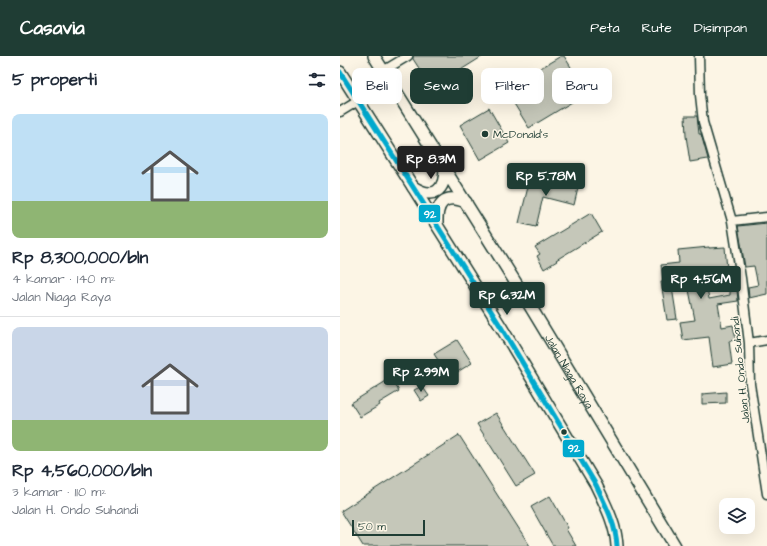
<!DOCTYPE html>
<html lang="id">
<head>
<meta charset="utf-8">
<style>
  :root { --surface:#fff; --page:#f6f6f7; --text:#1f2937; --muted:#747a83; --line:#e0e1e3; --accent:#1f3d34 }
  body { margin:0; font-family:"Architects Daughter",sans-serif; background:var(--page); color:var(--text); height:100vh; display:flex; flex-direction:column; font-size:15px; white-space:nowrap }
  * { box-sizing:border-box; margin:0 }
  p { font-size:13px; color:var(--muted) }
  .icon { flex:none; width:22px; height:22px; fill:none; stroke:currentColor; stroke-width:2; stroke-linecap:round; stroke-linejoin:round }
  .map { position:relative; flex:1; overflow:hidden }
  .sheet { display:flex; flex-direction:column; background:var(--surface); width:340px }
  .sheet>* { flex:none }
  .hud { position:absolute; left:12px; top:12px; width:355px; height:36px; display:flex; gap:8px }
  .buttons { position:absolute; left:379px; top:442px; display:grid; gap:8px }
  .buttons a { display:grid; place-items:center; width:36px; height:36px; border-radius:8px; background:var(--surface); box-shadow:0 4px 16px #0002; font-size:20px }
  .scale { position:absolute; left:12px; bottom:10px; width:73px; box-sizing:border-box; padding-left:4px; border:2px solid #1f3d34; border-top:0; font-size:11px; line-height:14px; white-space:nowrap; color:#1f3d34; -webkit-text-stroke:3px #fcf5e5; paint-order:stroke }
  .price { position:absolute; translate:-50% -34px; padding:0 9px; border-radius:4px; background:var(--accent); color:#fff; font-size:13px; line-height:26px; filter:drop-shadow(0 1px 2px #0008) }
  .price::after { content:''; position:absolute; left:50%; top:24px; width:12px; height:9px; margin-left:-6px; background:inherit; clip-path:polygon(0 0,100% 0,50% 100%) }
  .price.current { background:#222; color:#fff }
  ul { padding:0; list-style:none }
  li { display:grid; align-content:center; gap:8px; height:212px; padding:0 12px }
  li+li { border-top:1px solid var(--line) }
  li span { display:grid; place-items:center; height:124px; border-radius:8px; color:#555 }
  li>.icon { margin-inline-start:auto }
  span .icon { width:72px; height:72px; fill:#fffc; stroke-width:1 }
  li b { font-size:17px }
  h2 { display:flex; justify-content:space-between; align-items:center; height:48px; padding:0 12px; font-size:17px }
  .tag { padding:0 14px; border-radius:8px; background:var(--surface); box-shadow:0 4px 16px #0002; font-size:14px; line-height:36px }
  .tag.current { background:var(--accent); color:#fff }
  header { display:flex; align-items:center; gap:24px; box-sizing:border-box; height:56px; padding:0 20px; background:var(--accent); color:#fff }
  header strong { font-size:19px }
  nav { display:flex; gap:22px; margin-inline-start:auto; font-size:14px }
  main { display:flex; flex:1; min-height:0 }
  .map>svg:first-child { display:block }
  .building { fill:#c5c7b9; stroke:#1f3d34 }
  .lines { fill:none; stroke-linecap:round; stroke-linejoin:round }
  .street-casing { stroke:#1f3d34; stroke-width:11 }
  .secondary-casing { stroke:#1f3d34; stroke-width:14 }
  .street { stroke:#fcf5e5; stroke-width:8 }
  .secondary { stroke:#fcf5e5; stroke-width:11 }
  .bus-1-casing { stroke:#fcf5e5; stroke-width:8 }
  .bus-1 { stroke:#00a9ce; stroke-width:5 }
  .poi-dot { fill:#1f3d34; stroke:#fcf5e5; stroke-width:1.5 }
  .labels { text-anchor:middle; stroke-width:3; stroke-linejoin:round; paint-order:stroke }
  .poi-label { font-size:11px; fill:#1f3d34; stroke:#fcf5e5; text-anchor:start }
  .street-label { font-size:11px; fill:#1f3d34; stroke:#fcf5e5 }
  .line-badge { stroke:#fcf5e5; stroke-width:1.5 }
  .badge-label { font-size:11px; text-anchor:middle; font-weight:bold; fill:#fff }
</style>
</head>
<body>
<header>
<strong>Casavia</strong>
<nav><a>Peta</a><a>Rute</a><a>Disimpan</a></nav>
</header>
<main>
<section class="sheet">
<h2>5 properti<svg class="icon" aria-label="filters" viewBox="0 0 24 24"><path d="M4 7h16M4 17h16"/><circle cx="9" cy="7" r="2"/><circle cx="15" cy="17" r="2"/></svg></h2>
<ul>
<li><span style="background:linear-gradient(#bfe0f5 70%,#8fb573 0)"><svg class="icon" aria-label="home" viewBox="0 0 24 24"><path d="M3 11l9-7 9 7M6 9v11h12V9"/></svg></span><div><b>Rp 8,300,000/bln</b><p>4 kamar · 140 m²</p><p>Jalan Niaga Raya</p></div></li>
<li><span style="background:linear-gradient(#c9d6e8 75%,#8fb573 0)"><svg class="icon" aria-label="home" viewBox="0 0 24 24"><path d="M3 11l9-7 9 7M6 9v11h12V9"/></svg></span><div><b>Rp 4,560,000/bln</b><p>3 kamar · 110 m²</p><p>Jalan H. Ondo Suhandi</p></div></li>
</ul>
</section>
<div class="map">
<svg width="427" height="490" viewBox="0 0 427 490">
  <rect width="100%" height="100%" fill="#fcf5e5"/>
  <filter id="ink" filterUnits="userSpaceOnUse"><feTurbulence type="fractalNoise" baseFrequency=".025" numOctaves="2"/><feDisplacementMap in="SourceGraphic" scale="8" xChannelSelector="R" yChannelSelector="G"/><feConvolveMatrix kernelMatrix="1 2 1 2 8 2 1 2 1" color-interpolation-filters="sRGB"/></filter>
  <g filter="url(#ink)">
    <!-- building -->
    <path class="building" d="M73,0h70l-51,32 -19,-29z
      M221,0h3l23,37 -58,35 -24,-39z
      M149,52l20,35 -29,17 -20,-35z
      M345,60h12l2,18h2l7,25 -18,3 -4,-26z
      M204,119l35,9 -5,21 -31,-8 -7,30 -17,-4 9,-36z
      M251,157l11,19 -46,28 1,1 -13,8 -7,-13 3,-2 -5,-7z
      M427,167v71l-18,4 -1,-11 10,-2 -4,-19 -9,1 -7,-41z
      M369,191v1l16,-1 2,22 -21,2v6h-1l4,22 21,-4v-4l7,-1 1,11 -20,3 4,23 11,-2 3,15 -7,1 3,23 -19,3 -4,-30 -26,3 -3,-18 15,-2 -8,-40 -16,1 6,38 -10,1 -6,-38h2l-2,-17 18,-2 -1,-13z
      M117,284l15,23 -23,14 -15,-23z
      M51,322l8,13 -20,12 1,2 -20,12 -9,-14z
      M82,330l7,10 -8,5 -7,-11z
      M386,336v11l-24,1v-10z
      M156,357l39,62 -19,11 -39,-62z
      M119,379l71,111h-167l-22,-35z
      M210,440l18,32 -2,1 10,17h-23l-22,-39z"/>
    <g class="lines">
      <defs>
        <path id="street" d="M359,0l1,39 3,27 29,99 9,57 8,65 1,41 17,110
          M43,15l25,-15
          M0,56l18,-11
          M392,165l35,-4
          M409,287l18,-3"/>
        <g id="secondary">
          <path id="s1" d="M34,0l150,240 151,250"/>
          <path d="M0,16l73,115 88,140 95,158c9,19 20,39 21,61"/>
          <path d="M73,131c21,13 32,4 32,-19"/>
          <path d="M97,169c-1,-22 7,-32 29,-23"/>
        </g>
      </defs>
      <!-- street casing -->
      <use href="#street" class="street-casing"/>
      <!-- secondary casing -->
      <use href="#secondary" class="secondary-casing"/>
      <!-- street -->
      <use href="#street" class="street"/>
      <!-- secondary -->
      <use href="#secondary" class="secondary"/>
      <defs>
        <path id="bus-1" d="M0,16l73,115 88,140 95,158c9,19 20,39 21,61"/>
      </defs>
      <!-- bus-1 casing -->
      <use href="#bus-1" class="bus-1-casing"/>
      <!-- bus-1 -->
      <use href="#bus-1" class="bus-1"/>
    </g>
  </g>
  <!-- markers -->
  <g class="poi-dot">
    <circle cx="145" cy="78" r="4"/>
    <circle cx="224" cy="376" r="3.5"/>
  </g>
  <g class="labels">
    <!-- poi labels -->
    <g class="poi-label">
      <text x="153" y="82">McDonald's</text>
    </g>
    <!-- street labels -->
    <g class="street-label">
      <text transform="translate(400 314) rotate(-96)" y="4">Jalan H. Ondo Suhandi</text>
      <text dy="4" stroke="none"><textPath href="#s1" startOffset="371">Jalan Niaga Raya</textPath></text>
    </g>
  </g>
  <g class="line-badge">
    <rect x="78" y="148" width="23" height="19" rx="4" fill="#00a9ce"/>
    <rect x="222" y="383" width="23" height="19" rx="4" fill="#00a9ce"/>
  </g>
  <g class="badge-label">
    <text x="90" y="162">92</text>
    <text x="234" y="396">92</text>
  </g>
</svg>
<div class="buttons">
<a><svg class="icon" aria-label="layers" viewBox="0 0 24 24"><path d="M12 4l9 5-9 5-9-5zM3 14l9 5 9-5"/></svg></a>
</div>
<div class="scale">50 m</div>
<b class="price current" style="left:91px;top:124px">Rp 8.3M</b>
<b class="price" style="left:206px;top:141px">Rp 5.78M</b>
<b class="price" style="left:361px;top:244px">Rp 4.56M</b>
<b class="price" style="left:167px;top:260px">Rp 6.32M</b>
<b class="price" style="left:81px;top:337px">Rp 2.99M</b>
<div class="hud">
<a class="tag">Beli</a>
<a class="tag current">Sewa</a>
<a class="tag">Filter</a>
<a class="tag">Baru</a>
</div>
</div>
</main>
</body>
</html>
